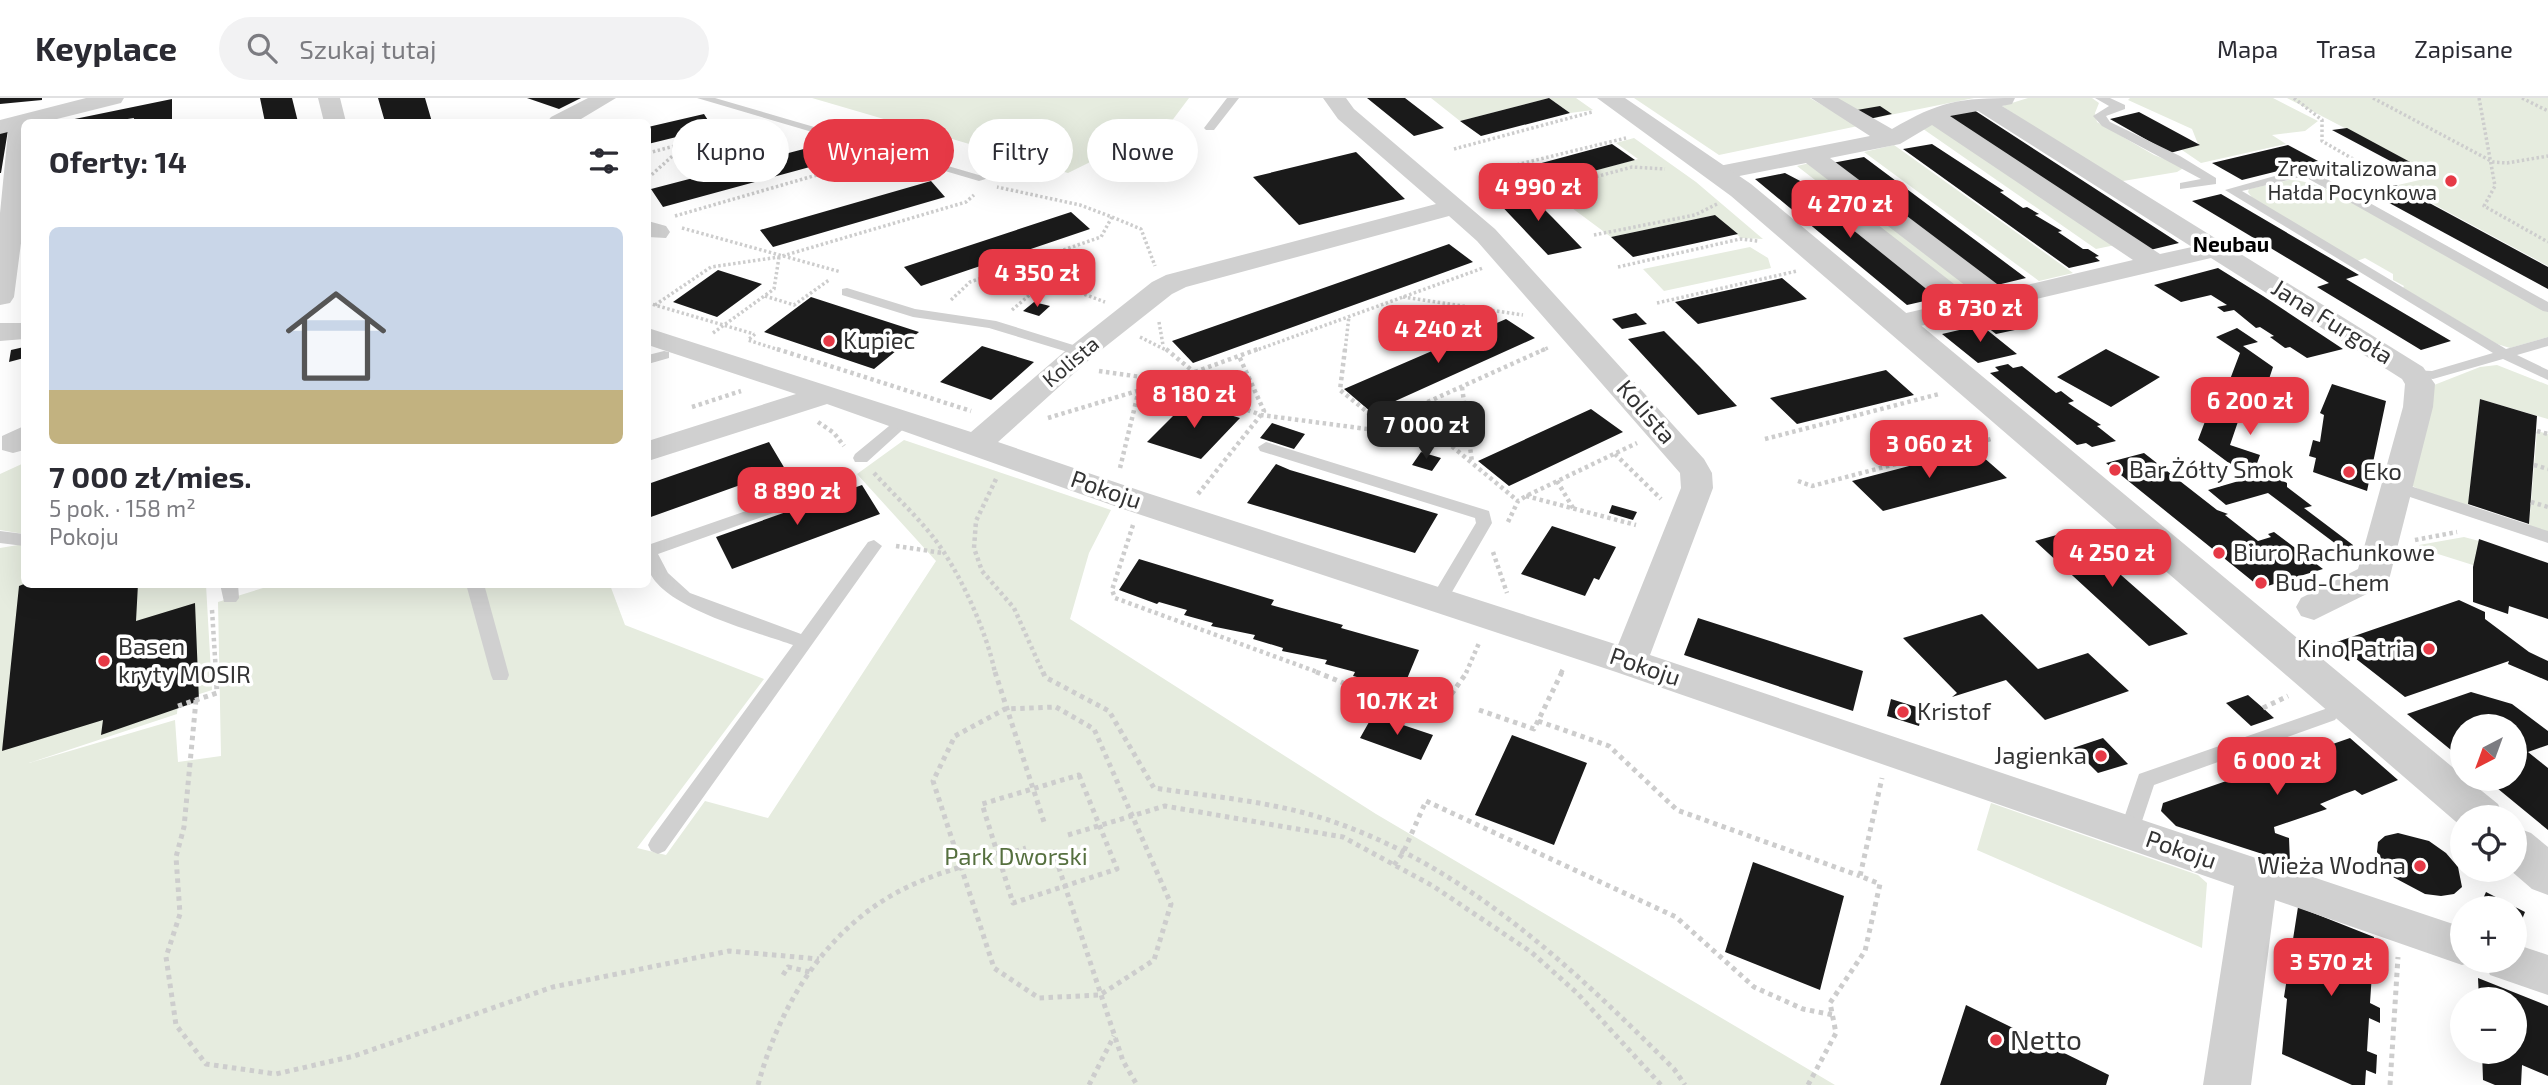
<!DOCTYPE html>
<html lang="pl">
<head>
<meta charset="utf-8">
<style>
  :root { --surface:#fff; --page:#f2f2f3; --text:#2b2b33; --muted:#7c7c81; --line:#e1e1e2; --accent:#e63946 }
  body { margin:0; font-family:"Exo 2",sans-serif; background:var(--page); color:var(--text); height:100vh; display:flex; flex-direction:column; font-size:26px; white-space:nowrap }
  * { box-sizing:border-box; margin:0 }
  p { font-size:23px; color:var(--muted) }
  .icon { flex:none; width:38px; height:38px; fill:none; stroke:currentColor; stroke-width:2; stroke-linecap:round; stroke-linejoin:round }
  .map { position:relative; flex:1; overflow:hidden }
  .side { position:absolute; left:21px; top:21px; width:630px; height:469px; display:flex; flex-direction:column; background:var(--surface); border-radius:10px; box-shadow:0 7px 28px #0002 }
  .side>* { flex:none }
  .banner { position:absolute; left:672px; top:21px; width:665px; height:63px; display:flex; gap:14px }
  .needle { width:46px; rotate:221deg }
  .controls { position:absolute; left:2450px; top:616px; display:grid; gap:14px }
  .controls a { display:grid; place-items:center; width:77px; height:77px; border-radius:50%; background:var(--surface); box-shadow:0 7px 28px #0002; font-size:35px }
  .price { position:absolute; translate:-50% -60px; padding:0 16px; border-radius:14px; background:var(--accent); color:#fff; font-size:23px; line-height:46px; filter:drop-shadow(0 2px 4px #0008) }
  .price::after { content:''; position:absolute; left:50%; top:42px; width:21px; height:16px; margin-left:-10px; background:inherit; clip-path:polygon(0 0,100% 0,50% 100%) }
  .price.selected { background:#222; color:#fff }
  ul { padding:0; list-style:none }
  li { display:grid; align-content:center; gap:14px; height:371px; padding:0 28px }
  li span { display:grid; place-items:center; height:217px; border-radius:10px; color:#555 }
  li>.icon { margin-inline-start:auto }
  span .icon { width:126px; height:126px; fill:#fffc; stroke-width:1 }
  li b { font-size:30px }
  h2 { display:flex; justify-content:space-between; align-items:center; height:84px; padding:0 28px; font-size:30px }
  .pill { padding:0 24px; border-radius:32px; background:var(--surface); box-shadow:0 7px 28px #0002; font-size:24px; line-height:63px }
  .pill.selected { background:var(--accent); color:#fff }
  header { display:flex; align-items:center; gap:42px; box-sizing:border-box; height:98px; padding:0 35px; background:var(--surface); border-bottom:2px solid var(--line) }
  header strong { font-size:33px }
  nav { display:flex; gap:38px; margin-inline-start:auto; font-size:24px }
  .search { width:490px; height:63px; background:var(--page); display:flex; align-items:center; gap:18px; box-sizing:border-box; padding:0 24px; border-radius:38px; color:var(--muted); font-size:26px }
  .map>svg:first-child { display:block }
  .green { fill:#e6ecdf }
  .building { fill:#1a1a1a }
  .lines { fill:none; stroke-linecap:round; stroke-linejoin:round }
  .path-far2 { stroke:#cdcdcd; stroke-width:3.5; stroke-dasharray:2.5 2.5; stroke-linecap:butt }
  .path-far1 { stroke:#cdcdcd; stroke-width:4.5; stroke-dasharray:3.5 3.5; stroke-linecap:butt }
  .path { stroke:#cdcdcd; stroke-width:5; stroke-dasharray:4.5 4.5; stroke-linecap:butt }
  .service { fill:#d0d0d0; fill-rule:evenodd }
  .minor { fill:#d0d0d0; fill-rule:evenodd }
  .tertiary { fill:#d0d0d0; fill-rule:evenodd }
  .poi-dot { fill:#e63946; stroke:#fff; stroke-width:2.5 }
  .labels { text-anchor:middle; stroke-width:7; stroke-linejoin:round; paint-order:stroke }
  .far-poi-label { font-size:21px; fill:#333; stroke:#fff; text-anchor:end }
  .far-neighbourhood-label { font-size:21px; font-weight:bold; fill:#000; stroke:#fff }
  .far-street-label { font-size:21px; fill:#333; stroke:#fff }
  .street-label { font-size:24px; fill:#333; stroke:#fff }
  .poi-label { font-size:24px; fill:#333; stroke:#fff; text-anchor:start }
  .park-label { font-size:24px; fill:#56703f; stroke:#fff }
  .near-poi-label { font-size:28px; fill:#333; stroke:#fff; text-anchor:start }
</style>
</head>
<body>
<header>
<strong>Keyplace</strong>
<div class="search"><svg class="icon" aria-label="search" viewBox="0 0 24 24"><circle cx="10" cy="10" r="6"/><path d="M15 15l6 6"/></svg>Szukaj tutaj</div>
<nav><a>Mapa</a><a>Trasa</a><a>Zapisane</a></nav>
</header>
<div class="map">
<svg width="2548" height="987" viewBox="0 0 2548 987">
  <rect width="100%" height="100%" fill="#fff"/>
  <!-- green -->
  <path class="green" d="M812,0h377l-18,24 -103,51z
    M1431,0h145l17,12 -23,3 -21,-15 -89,23z
    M1634,0h176l48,28 -139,29z
    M1829,0h145l-109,22z
    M2028,0h64l7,5 -4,10 2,9 57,33 31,12 -8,5 -60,10 -115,-76z
    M2130,0h143l45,23 -13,10 -33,4 14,9 -85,19 -19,-13 16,-6 -6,-15 -64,-29z
    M2287,0h261v168l-150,-81 39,-9z
    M1932,17l193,128 -29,6 -180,-125z
    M1634,40l62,44 67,57 -22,-1 -26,-23 -104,22 -70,-52 97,-26 -22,-16z
    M1894,47l179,128 -34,8 -175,-129z
    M1814,64l170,131 -18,4 -169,-131z
    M2289,82c27,0 52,18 77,27l182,104v26l-38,11 -13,-4 -94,-56 1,-2 -11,-6v-6l-28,-16 -8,3 -104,-62 -5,-7 1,-3z
    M1750,149l18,11 3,10 -107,23 -21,-22z
    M2497,267l51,20v34l-68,-20 -12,107 -29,-7 -39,-19 29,-93 51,-20z
    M2537,333l11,3v98l-19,-6z
    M904,342l207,70 -22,43 -19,66 306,195 459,271h-1835v-537l24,-4v40l182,1 6,105 -34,11 -1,13 -148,49 146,-43 3,42 43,-6 -3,-154 55,-17h337l15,40 139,54 -127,169 29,7 39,-54 63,17 168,-257 -79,-87z
    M24,365v71l-24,-4v-56z
    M2464,439l15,4 -3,25 -57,-18v-3z
    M1991,705l207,72 9,8 -5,65 -225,-98z"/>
  <!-- building -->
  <path class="building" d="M0,0h42v2l-42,4z
    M260,0h32l6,24h-33z
    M378,0h47l7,24h-47z
    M527,0h54l-22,11z
    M1367,0h38l39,30 -30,8z
    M1549,0l21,15 -89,23 -21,-15z
    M172,1v23h-39l1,-4 -26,4h-48z
    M1880,8l12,8 -23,5 -12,-9z
    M1974,12l205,133 -29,7 -204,-135z
    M2139,14l61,33 -30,8 -60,-34z
    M704,16l9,14 -65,16v-17z
    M2347,30l91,49 -14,2 -92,-49z
    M8,32l-7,43h-1v-41z
    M1612,46l23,16 -94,25 -22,-16z
    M1932,46l72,47 -4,1 23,16 4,-1 12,7 -4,1 27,16 -4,1 25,17h5l11,7 -4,1 5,4 -31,7 -166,-119z
    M819,47l13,16 -169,46 -12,-18z
    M2288,47l30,16 -76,19 -30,-17z
    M1356,54l49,47 -106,26 -46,-48z
    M1864,59l162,121 -33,8 -161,-123z
    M1785,75l19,10 -5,1 20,16 4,-1 119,98 -35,8 -152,-126z
    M931,83l14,16 -172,50 -13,-17z
    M2396,87l152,82v22l-179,-97z
    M1526,93l27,27 29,30 -34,7 -55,-58z
    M2221,96l138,81 -13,4 105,62 -30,9 -104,-63 12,-4 -137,-82z
    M1071,114l19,17 -169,57 -17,-19z
    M1715,117l23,19 -105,23 -22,-20z
    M1449,146l24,18 -280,101 -21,-22z
    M2218,170l45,28 80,53 -36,9 -17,-11 -5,1 -15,-11 4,-1 -14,-9 -4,1 -22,-18 -10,2 -7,-5 10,-2 -16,-10 -30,7 -27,-17z
    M718,172l44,14 -45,33 -44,-15z
    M1782,180l25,21 -109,25 -23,-22z
    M811,199l108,35 -45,37 -110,-37z
    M1034,204l16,4 -11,10 -16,-5z
    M1636,215l11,11 -25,5 -10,-10z
    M2015,219l14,10 -33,7 -13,-10z
    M1506,221l29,19 -164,74 -27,-23z
    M1981,227l36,29 -39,9 -36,-29z
    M2237,230l21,14 -15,4 30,21 -14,42 -15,-5 -14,41 30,10 -4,11 31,17v4l25,19 -8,2 49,37 -1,11 -84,-63 -42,12 -18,-15 41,-12 -51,-38 20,-53 8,3 14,-37 -24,-16z
    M1664,233l36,36 37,39 -39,9 -70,-76z
    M982,248l52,16 -43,38 -51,-18z
    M24,249v11l-15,4 2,-12z
    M2106,251l54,28 -49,30 -54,-30z
    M2008,266l5,4 9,-2 34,27 5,-2 13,10 -6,2 33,22 -4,1 19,15 -24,6 -6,-4 -9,2 -87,-72 9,-2 -4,-4z
    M1886,272l28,25 -117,29 -27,-26z
    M2332,286l54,17 -19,90 -54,-19 3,-14 -7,-2 4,-16 7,2 4,-27 -4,-2z
    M2480,301l57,17 -8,108 -61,-20z
    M1187,304l53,16 -39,41 -54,-17z
    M1591,311l32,23 -114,54 -31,-25z
    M1272,325l33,11 -11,15 -34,-11z
    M769,344l16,27 -137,49v-34z
    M1974,351l33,29 -124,33 -31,-30z
    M1421,354l20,6 -9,13 -20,-6z
    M2144,355l73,57 11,4 -3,1 33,26 13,-4 -3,-3 6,-2 49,37 -62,19 -155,-125z
    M1276,366l14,6 148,44 -23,39 -168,-50z
    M862,387l18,29 -148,55 -16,-32z
    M1612,407l25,7 -4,8 -24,-7z
    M1552,428l64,21 -17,33 -5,-2 -9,18 -64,-22z
    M2071,433l117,103 -39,12 -114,-105z
    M2479,441l69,24v56l-39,-13 -1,8 -35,-12v-35z
    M1139,461l135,41 -3,5 72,20 -2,3 78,22 -15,36 -35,-9 -1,3 -15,-4 2,-4 -30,-8 2,-4 -45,-9 1,-3 -30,-9 2,-4 -44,-9 2,-3 -29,-8 3,-5 -28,-8 -2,2 -38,-14z
    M24,486h114l-2,37 59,-18 4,98 -98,34 2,-15 -101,31 17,-165z
    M2459,502l26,12v7l44,33 19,9v20l-40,-17 1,-3 -104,36 -50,-39 -7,3 -20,-16z
    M1982,516l56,55 50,-16 41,38 -84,29 -39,-40 -54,17 5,-4 -54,-55z
    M1698,520l165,53 -10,40 -169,-56z
    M2471,594l41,12 36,27v14l-20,7 20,16v62l-62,-51h29v-53h-53v33l-55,-45z
    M2248,597l15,13 11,10 -23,8 -25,-23z
    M1891,601l32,10 -4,17 -32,-10z
    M1373,617l60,20 -12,25 -61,-22z
    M1512,637l75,28 -33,82 -79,-30z
    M2103,640l25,26 -30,9 -25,-25z
    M2350,640l48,42 -36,15 -7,-5 -11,4 -24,10 7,5 -53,18 1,6 14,5 1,25 -114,-37 -15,-15 2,-8z
    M2398,735l31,8 17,12 12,14 4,20 -8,7 -13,2 -16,-2 -32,-17 -16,-25 1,-10 7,-6z
    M1753,764l91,34 -24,94 -95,-38z
    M2486,794l39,20 -8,20 -2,-24h-36z
    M2298,809l76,30 -1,21 10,4 -1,15 -10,-4 -2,30 10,5v15l-11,-5 -2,33 10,4 -1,19 -10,-4 -1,15h-13l-70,-31 5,-55 -3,-2z
    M2478,880l70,28v70l-26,-11 -1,20h-26l-12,-5 -1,-28h33v-53h-36z
    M1966,907l143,70 -3,10h-166z"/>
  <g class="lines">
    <!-- path-far2 -->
    <path class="path-far2" d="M2294,0l28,22v21l38,22 -19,6
      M2373,0l120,64 14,1 41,-7
      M2479,0l16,88 -11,20 64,36
      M2522,0l26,13
      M1454,51l138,-37
      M648,55l80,-21 12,-7
      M1483,75l143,-35
      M648,80l39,-35
      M1543,93l89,-24 33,2
      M675,118l166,-48 12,-9
      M1112,119l29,12 14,37
      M682,130l159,44
      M1594,137l101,-20 22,-11
      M1035,163l38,29 32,12
      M1618,169l122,-28 18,2
      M765,198l29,9 35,-25
      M1403,199l120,18
      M951,202l19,-18 131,-45 11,-20 -32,-12 -83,-18
      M648,205l106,31
      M1657,205l140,-32
      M655,207l56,-38 68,-10 187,-55 8,-7
      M1012,212l41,-35
      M1159,224l4,23
      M713,235l61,-44 5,-32
      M755,236l-7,6 34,11
      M1140,239l28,14
      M1254,253l229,-83
      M1345,253l4,-35
      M1541,253l9,-4"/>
    <!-- path-far1 -->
    <path class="path-far1" d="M777,251l194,62
      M1166,251l63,52
      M1345,251l-5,41 41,33
      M1099,273l71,10 91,34 182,24 75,62
      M1462,289l10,75
      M692,309l49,-16
      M1417,309l26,31
      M1048,320l122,-37 88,-32
      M818,324l16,11 10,13
      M1370,330l175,-79
      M2537,333l11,3
      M1765,341l174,-45
      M1615,356l46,45
      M2534,367l14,4
      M1120,370l22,-91
      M874,375c19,21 41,41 59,64 26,33 54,95 62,136
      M996,381l-20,42 -2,27 8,23 32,37 29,65
      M1557,383l16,27
      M1798,383l14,5 179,-47
      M1198,396l66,-83 -25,-55
      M1526,398l110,29
      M2531,404l17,5
      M1508,424l10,-21 8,-5 111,-53
      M1133,427l-21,65 3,8 205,75
      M2415,442l42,-8
      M896,448l47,7
      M1493,454l14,41
      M212,512l4,63
      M1466,575l13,-30
      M1561,575l2,-4"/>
    <!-- path -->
    <path class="path" d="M995,574l50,153
      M1043,574l2,5 64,34 45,77c61,9 125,14 183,35 133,47 239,148 337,246l11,16
      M1316,574c38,14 92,44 132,27l19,-27
      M196,602l-12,127 -8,30 4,57 -14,43 10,68 30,39 70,10 78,-18 199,-69 176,-36 90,8
      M178,608l39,-13 -1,-21
      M1056,609l38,22 77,175 -17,56 -54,35 -61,3 -45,-30 -61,-187 22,-45 50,-27z
      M2263,610l25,-12
      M1479,612l55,19 28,-57
      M1538,623l71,25 68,64 183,66
      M1079,677l38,94 -104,34 -31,-99z
      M1068,737l97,-29 178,31 90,49 98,66 46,41 84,92
      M1053,752l70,211 14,24
      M1394,767l9,-12 23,-52 250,116 78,70 49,22 30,6
      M783,877l5,-8 22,5
      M758,987c23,-85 73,-164 156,-201 35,-16 75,-24 112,-36
      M1089,987l25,-49
      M1808,987l28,-52 -6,-30 35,-52 15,-67 -20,-8 22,-98
      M2390,987l8,-128"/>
    <!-- service -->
    <path class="service" d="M697,0h18l274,80 -10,3z
      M1227,0h12l-25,32h-8l-2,-2z
      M2095,0h15l15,7v4l-19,7 4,6 70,34 36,22v6l-36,5v-6l21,-4 -99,-53 -9,-10 16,-10z
      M2296,72l18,2 234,130v10l-5,-1 -236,-133h-11l-54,13 264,158 42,-12v9l-31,9 31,15v10l-45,-21 -70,20 -25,-3v-6l24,1 61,-18 -268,-163z
      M847,190l68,21 81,12 90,28 2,3 -7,4 -92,-28 -76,-11 -71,-22v-6z
      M664,253l5,1v6l-21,6v-9z
      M905,317l5,2 3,3 -3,3 -43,39h-12l-2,-4 2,-4 45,-37z
      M1266,344l223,69 3,12 -47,81 -6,2 -9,-6 46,-77 -1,-5 -215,-67 -2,-4z
      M2398,384l150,49v12l-156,-52 -2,-4z
      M821,387l6,1 2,4 -2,4 -169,60 10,19 22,20 111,41 67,-92 6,-2 8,6 -217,305 -7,3 -7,-3 -3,-6 3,-6 142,-194c-35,-13 -136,-38 -145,-78 -2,-7 0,-15 0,-22z
      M0,433l24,3v12l-24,-3z
      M220,486h18l1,14 -3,4h-12z
      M466,486h18l25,91 -2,5h-14l-2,-5z
      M2328,610l7,2 3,5 -3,5 -181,65 -18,54 -7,3 -7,-3 -3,-6 20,-59z"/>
    <!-- minor -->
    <path class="minor" d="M86,0h38l-3,5 -76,19h-21v98l-10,77 -4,6 -10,2v-92l8,-81 -8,2v-14z
      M318,0h22l6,24h-22z
      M588,0h28l-40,24h-29l4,-5z
      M1323,0h23l8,11 141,120 209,230 8,14 1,15 -63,167 812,272v34h13l-13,4 -187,-65 -24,185h-48l31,-199 -618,-214 -496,-164 -293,-104 -179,57v-20l148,-47 -148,-49v-17l323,104 100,-86 81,-64 14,-7 270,-71 -98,-85zM1449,118l28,25 203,232 1,15 -63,157 -474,-153 -146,-50 93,-84 81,-64 14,-7z
      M1811,0h27l54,31c48,-28 67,-31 123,-31l-3,6 -10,2 421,261 12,17 -2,23 -43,169 -5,9 -71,35 -13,-4 -5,-9 5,-9 57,-29 45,-162 2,-23 -3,-5 -191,-121 -312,73 -10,-2 -4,-6 4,-6 56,-13 -113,-91 -4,-5 4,-5h18l122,95 7,-2 -173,-133 -87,17 -9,-2 -3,-5 3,-5 9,-2 151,-30zM1978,13l214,136 -32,7 -210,-138zM1932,27l201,135 -128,30 -175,-132 70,-14z
      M648,123l18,5 4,6 -4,6 -18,-1z
      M0,225h24v16l-24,2z
      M24,328v24l-11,3 -11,-3v-14z
      M2515,846l33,11v40l-58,-20 -6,-14h31z"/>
    <!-- tertiary -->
    <path class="tertiary" d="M1597,0h28l126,86 711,591v4h5l31,25 6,13h-42v10l-731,-631z
      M2515,729l16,6 17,14v48l-16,-6 -22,-19h5z"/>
  </g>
  <!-- markers -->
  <g class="poi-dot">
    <circle cx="2451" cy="83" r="7"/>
    <circle cx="829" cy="243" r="7"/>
    <circle cx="2115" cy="372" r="7"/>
    <circle cx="2349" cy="374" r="7"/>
    <circle cx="2219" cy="455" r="7"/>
    <circle cx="2261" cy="485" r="7"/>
    <circle cx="2429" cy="551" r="7"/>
    <circle cx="104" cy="563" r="7"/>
    <circle cx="1903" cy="614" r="7"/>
    <circle cx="2101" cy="658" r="7"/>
    <circle cx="2420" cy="768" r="7"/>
    <circle cx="1996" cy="942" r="7"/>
  </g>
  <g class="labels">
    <!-- far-poi labels -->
    <g class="far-poi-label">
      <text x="2437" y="78">Zrewitalizowana<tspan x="2437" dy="24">Hałda Pocynkowa</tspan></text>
    </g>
    <!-- far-neighbourhood labels -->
    <g class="far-neighbourhood-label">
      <text x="2231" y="154">Neubau</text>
    </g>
    <!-- far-street labels -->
    <g class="far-street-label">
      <text transform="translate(1071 264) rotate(-40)" y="7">Kolista</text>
    </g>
    <!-- street labels -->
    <g class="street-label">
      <text transform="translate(2332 224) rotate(32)" y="8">Jana Furgoła</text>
      <text transform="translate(1646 314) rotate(49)" y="8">Kolista</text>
      <text transform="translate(1106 392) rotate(19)" y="8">Pokoju</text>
      <text transform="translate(1645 569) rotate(19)" y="8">Pokoju</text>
      <text transform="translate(2181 752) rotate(19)" y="8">Pokoju</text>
    </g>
    <!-- poi labels -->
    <g class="poi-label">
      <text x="843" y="251">Kupiec</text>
      <text x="2129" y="380">Bar Żółty Smok</text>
      <text x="2363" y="382">Eko</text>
      <text x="2233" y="463">Biuro Rachunkowe</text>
      <text x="2275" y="493">Bud-Chem</text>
      <text x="118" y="557">Basen<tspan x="118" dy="28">kryty MOSIR</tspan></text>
      <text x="2415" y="559" text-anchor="end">Kino Patria</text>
      <text x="1917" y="622">Kristof</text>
      <text x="2087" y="666" text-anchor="end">Jagienka</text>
      <text x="2406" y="776" text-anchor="end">Wieża Wodna</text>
    </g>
    <!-- park labels -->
    <g class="park-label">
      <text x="1016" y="767">Park Dworski</text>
    </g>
    <!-- near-poi labels -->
    <g class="near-poi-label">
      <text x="2010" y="952">Netto</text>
    </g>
  </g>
</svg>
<div class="controls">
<a><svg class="needle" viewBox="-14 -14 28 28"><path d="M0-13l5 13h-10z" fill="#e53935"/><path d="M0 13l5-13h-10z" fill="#7c7c81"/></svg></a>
<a><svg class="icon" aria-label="locate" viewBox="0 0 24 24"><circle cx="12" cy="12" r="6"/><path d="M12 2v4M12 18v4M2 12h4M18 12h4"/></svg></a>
<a>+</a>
<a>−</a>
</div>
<b class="price" style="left:1538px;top:125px">4 990 zł</b>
<b class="price" style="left:1850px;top:142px">4 270 zł</b>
<b class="price" style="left:1037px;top:211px">4 350 zł</b>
<b class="price" style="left:1980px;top:246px">8 730 zł</b>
<b class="price" style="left:1438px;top:267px">4 240 zł</b>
<b class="price" style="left:1194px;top:332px">8 180 zł</b>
<b class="price" style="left:2250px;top:339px">6 200 zł</b>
<b class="price selected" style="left:1426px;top:363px">7 000 zł</b>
<b class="price" style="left:1929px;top:382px">3 060 zł</b>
<b class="price" style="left:797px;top:429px">8 890 zł</b>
<b class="price" style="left:2112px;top:491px">4 250 zł</b>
<b class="price" style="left:1397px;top:639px">10.7K zł</b>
<b class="price" style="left:2277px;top:699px">6 000 zł</b>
<b class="price" style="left:2331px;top:900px">3 570 zł</b>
<div class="banner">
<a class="pill">Kupno</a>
<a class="pill selected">Wynajem</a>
<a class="pill">Filtry</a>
<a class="pill">Nowe</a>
</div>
<section class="side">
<h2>Oferty: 14<svg class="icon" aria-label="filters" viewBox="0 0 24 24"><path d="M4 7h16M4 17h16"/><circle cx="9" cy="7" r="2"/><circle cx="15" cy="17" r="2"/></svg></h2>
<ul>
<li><span style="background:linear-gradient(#c9d6e8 75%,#c2b280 0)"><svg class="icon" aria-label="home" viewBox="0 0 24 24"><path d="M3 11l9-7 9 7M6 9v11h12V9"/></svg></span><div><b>7 000 zł/mies.</b><p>5 pok. · 158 m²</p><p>Pokoju</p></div></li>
</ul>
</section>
</div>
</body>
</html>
